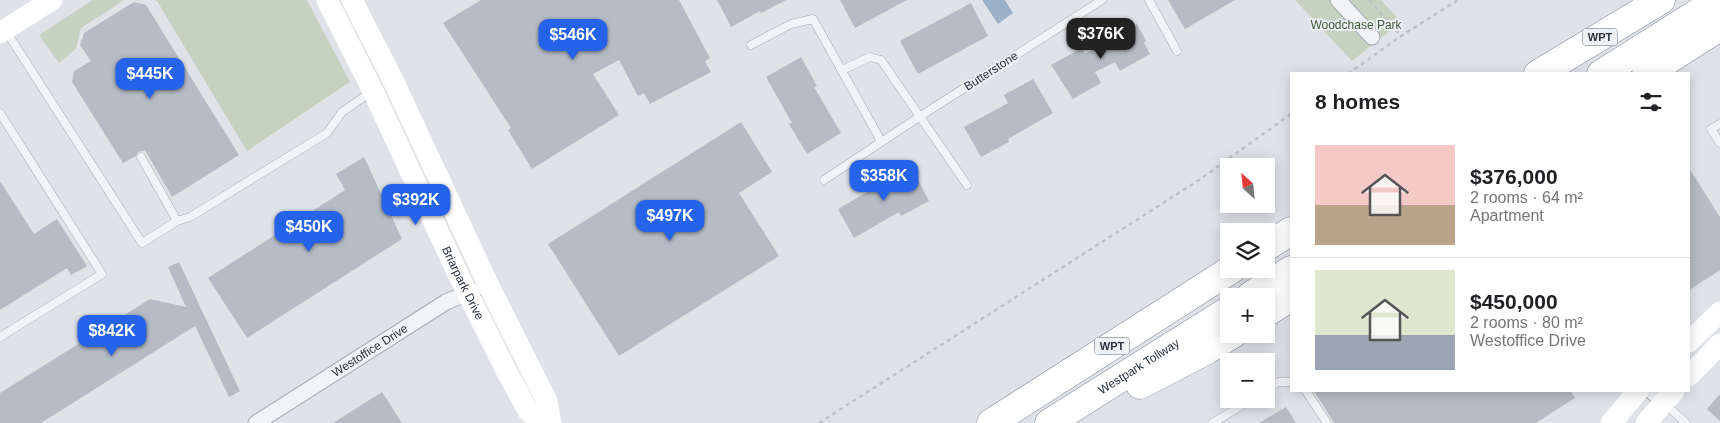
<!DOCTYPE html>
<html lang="en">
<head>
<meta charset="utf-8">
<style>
  :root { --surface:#fff; --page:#f6f6f6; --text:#202124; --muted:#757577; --line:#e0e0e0; --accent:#2563eb }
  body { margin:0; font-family:Arial,sans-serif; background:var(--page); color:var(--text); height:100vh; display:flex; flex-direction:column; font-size:19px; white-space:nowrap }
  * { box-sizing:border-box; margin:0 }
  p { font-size:16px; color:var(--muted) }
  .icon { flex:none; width:28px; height:28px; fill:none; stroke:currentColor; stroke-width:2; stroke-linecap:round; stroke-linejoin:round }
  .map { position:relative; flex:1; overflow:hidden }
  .side { position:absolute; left:1290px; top:72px; width:400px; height:320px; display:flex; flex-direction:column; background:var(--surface); border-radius:0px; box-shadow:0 2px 12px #0003 }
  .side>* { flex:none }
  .needle { width:32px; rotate:333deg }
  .buttons { position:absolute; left:1220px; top:158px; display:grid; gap:10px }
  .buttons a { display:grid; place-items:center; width:55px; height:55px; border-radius:0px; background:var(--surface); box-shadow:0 2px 12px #0003; font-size:25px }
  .price { position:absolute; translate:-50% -42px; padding:0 11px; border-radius:10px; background:var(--accent); color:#fff; font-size:16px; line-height:32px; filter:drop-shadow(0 1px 2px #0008) }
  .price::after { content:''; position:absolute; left:50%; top:30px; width:15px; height:11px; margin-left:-8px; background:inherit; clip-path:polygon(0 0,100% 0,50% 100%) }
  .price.current { background:#222; color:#fff }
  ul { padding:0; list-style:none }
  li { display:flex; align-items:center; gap:15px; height:125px; padding:0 25px }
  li+li { border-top:1px solid var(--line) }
  li span { display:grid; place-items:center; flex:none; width:140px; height:100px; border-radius:0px; color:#555 }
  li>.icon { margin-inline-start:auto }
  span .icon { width:60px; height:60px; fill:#fffc; stroke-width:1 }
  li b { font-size:21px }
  h2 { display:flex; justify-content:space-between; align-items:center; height:60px; padding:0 25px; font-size:21px }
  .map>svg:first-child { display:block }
  .green { fill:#c5d2c0 }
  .water { fill:#9bb1c7 }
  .building { fill:#b6bcc5 }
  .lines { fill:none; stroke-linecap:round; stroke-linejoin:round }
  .lane-casing { stroke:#a4aab2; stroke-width:9 }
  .street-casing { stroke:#a4aab2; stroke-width:17 }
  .highway-casing { stroke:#87909e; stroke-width:29 }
  .path { stroke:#bdc1c6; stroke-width:2.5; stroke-dasharray:4 4; stroke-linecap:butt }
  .lane { stroke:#f2f3f6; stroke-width:8 }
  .street { stroke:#f2f3f6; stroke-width:15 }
  .secondary { stroke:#fff; stroke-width:21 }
  .highway { stroke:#fff; stroke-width:28 }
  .labels { text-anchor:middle; stroke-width:4; stroke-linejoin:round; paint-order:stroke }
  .shield { fill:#eef1f6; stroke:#636b76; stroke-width:1 }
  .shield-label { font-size:11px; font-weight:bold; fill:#28313f }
  .park-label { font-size:12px; fill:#3d5a36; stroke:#eef1f6 }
  .street-label { font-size:12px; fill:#28313f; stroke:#eef1f6 }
</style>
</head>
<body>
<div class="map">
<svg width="1720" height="423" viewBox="0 0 1720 423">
  <rect width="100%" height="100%" fill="#dfe3e8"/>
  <!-- green -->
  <path class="green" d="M93,0h31l-43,28 -5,21 -17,14 -20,-28z
    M154,0h153l43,82 -103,69 -90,-150z
    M1295,0h86l20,22 -49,39z"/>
  <!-- water -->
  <path class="water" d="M982,0h23l8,13 -15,11z"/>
  <!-- building -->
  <path class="building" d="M481,0h198l31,58 -5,3 6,11 -61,32 -6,-11 -6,3 -19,-36 -26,14 26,41 -87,54 -24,-39 3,-2 -68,-105z
    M717,0h69l-25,13 -1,-2 -29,16z
    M840,0h67l-52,28z
    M1168,0h67l-50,29z
    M134,2l12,3 93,150 -67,42 -27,-47 -7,2 -2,4 -13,7 -51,-81 2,-11 17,-10 -11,-16 4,-12z
    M971,3l17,33 -70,38 -18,-33z
    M1118,22l5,10 14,-8 9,17 -2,2 6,11 -30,17 -5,-9 -20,10 6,11 -28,16 -22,-34 31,-17 3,6 28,-15 -6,-11z
    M801,57l16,29 -3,1 27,46 -34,21 -18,-30 3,-1 -26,-46z
    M1033,79l20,34 -45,26 1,3 -28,15 -17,-30 44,-24 -4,-8z
    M741,122l31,50 -33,21 40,63 -160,100 -71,-112z
    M364,157l38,82 -155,99 -39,-60 137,-88 -9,-16z
    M911,166l18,35 -28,15 -2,-4 -45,26 -16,-29z
    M1689,168l31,49v53l-31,20z
    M0,181l34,53 23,-15 30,47 -16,9 -4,-7 -67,42z
    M179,262l61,129 -11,6 -34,-71 -154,97h-41v-30l150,-94 36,8 -18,-40z
    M1314,391h257l4,7 -39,25h-202z
    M382,392l20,31h-69z
    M1720,394v27l-13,-12z
    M1286,407l10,16h-37z"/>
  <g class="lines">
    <defs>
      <path id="lane" d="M1149,0l28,51
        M6,31l136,212 35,-22 13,-4 137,-84 15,-21 29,-20
        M751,45l40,-21 22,-5 68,122
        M842,70l28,-13 11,3 86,125
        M0,113l102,161 -102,63
        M1720,124l-9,5 9,14
        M141,157l36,64
        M824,180l95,-63 183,-117
        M1266,390l12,-8h13
        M1306,391l21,32
        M1665,404l21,19
        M1213,423l39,-24"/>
      <g id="street">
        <path d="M1338,0l34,37"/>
        <path d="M1651,391l13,11"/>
        <path id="s1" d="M256,423l190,-121 29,-12"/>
      </g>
      <g id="highway">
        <path d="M1538,74l123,-74"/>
        <path d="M1601,74l117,-74"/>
        <path d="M1646,74l74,-47"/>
        <path d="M1266,247l25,-16"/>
        <path d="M1250,296l41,-26"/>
        <path d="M1266,313l25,-16"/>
        <path d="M1140,385l69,-36 24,-15"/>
        <path d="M991,423l241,-154"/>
        <path id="s3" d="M1049,423l180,-113"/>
      </g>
    </defs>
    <!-- lane casing -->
    <use href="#lane" class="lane-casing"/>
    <!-- street casing -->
    <use href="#street" class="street-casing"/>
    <!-- highway casing -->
    <use href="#highway" class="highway-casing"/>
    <!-- path -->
    <path class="path" d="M1369,0l32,36
      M1348,74l53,-38 57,-36
      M819,423l380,-243 92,-66"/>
    <!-- lane -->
    <use href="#lane" class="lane"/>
    <!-- street -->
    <use href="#street" class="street"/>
    <!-- secondary -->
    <g class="secondary">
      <path id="s2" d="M327,0l46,91 83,179 51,102 21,39 16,12"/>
      <path d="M352,0l40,78 96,206 59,117 4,22"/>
      <path d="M0,33l52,-33"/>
      <path d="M1689,342l31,-30"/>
      <path d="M1689,376l31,-32"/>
      <path d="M1611,423l27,-32"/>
      <path d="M1646,423l28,-32"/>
    </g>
    <!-- highway -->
    <use href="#highway" class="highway"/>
  </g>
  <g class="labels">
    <!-- shield labels -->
    <g class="shield">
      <rect x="1582.5" y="28.5" width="35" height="17" rx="4"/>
      <rect x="1094.5" y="337.5" width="35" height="17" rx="4"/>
    </g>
    <g class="shield-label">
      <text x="1600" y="41">WPT</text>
      <text x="1112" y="350">WPT</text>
    </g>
    <!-- park labels -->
    <g class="park-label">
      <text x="1356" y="29">Woodchase Park</text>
    </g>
    <!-- street labels -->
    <g class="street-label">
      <text transform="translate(991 71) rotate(-33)" y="4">Butterstone</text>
      <text dy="4" stroke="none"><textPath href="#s2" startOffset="314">Briarpark Drive</textPath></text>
      <text dy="4" stroke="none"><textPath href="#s1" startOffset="135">Westoffice Drive</textPath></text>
      <text dy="4" stroke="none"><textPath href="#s3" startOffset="106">Westpark Tollway</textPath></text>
    </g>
  </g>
</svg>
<div class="buttons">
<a><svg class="needle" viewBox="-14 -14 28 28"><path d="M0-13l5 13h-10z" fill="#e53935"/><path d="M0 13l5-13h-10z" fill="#757577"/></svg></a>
<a><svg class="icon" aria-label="layers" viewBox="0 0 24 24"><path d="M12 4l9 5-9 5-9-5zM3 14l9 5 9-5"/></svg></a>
<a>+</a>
<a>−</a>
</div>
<b class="price current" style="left:1101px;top:60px">$376K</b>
<b class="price" style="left:573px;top:61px">$546K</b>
<b class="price" style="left:150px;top:100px">$445K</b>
<b class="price" style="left:884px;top:202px">$358K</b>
<b class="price" style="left:416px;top:226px">$392K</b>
<b class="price" style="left:670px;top:242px">$497K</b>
<b class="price" style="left:309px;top:253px">$450K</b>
<b class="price" style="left:112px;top:357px">$842K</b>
<section class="side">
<h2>8 homes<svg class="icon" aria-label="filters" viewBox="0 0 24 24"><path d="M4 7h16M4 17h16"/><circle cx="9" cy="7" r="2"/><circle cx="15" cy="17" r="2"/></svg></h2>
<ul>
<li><span style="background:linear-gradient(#f6c9c9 60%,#b9a48a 0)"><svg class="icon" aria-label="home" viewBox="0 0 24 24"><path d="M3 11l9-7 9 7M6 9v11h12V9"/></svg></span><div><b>$376,000</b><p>2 rooms · 64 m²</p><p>Apartment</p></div></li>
<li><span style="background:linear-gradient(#dfe7d0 65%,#9aa5b1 0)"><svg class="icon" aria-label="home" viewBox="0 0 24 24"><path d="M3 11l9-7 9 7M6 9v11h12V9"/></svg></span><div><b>$450,000</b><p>2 rooms · 80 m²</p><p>Westoffice Drive</p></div></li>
</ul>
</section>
</div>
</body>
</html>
